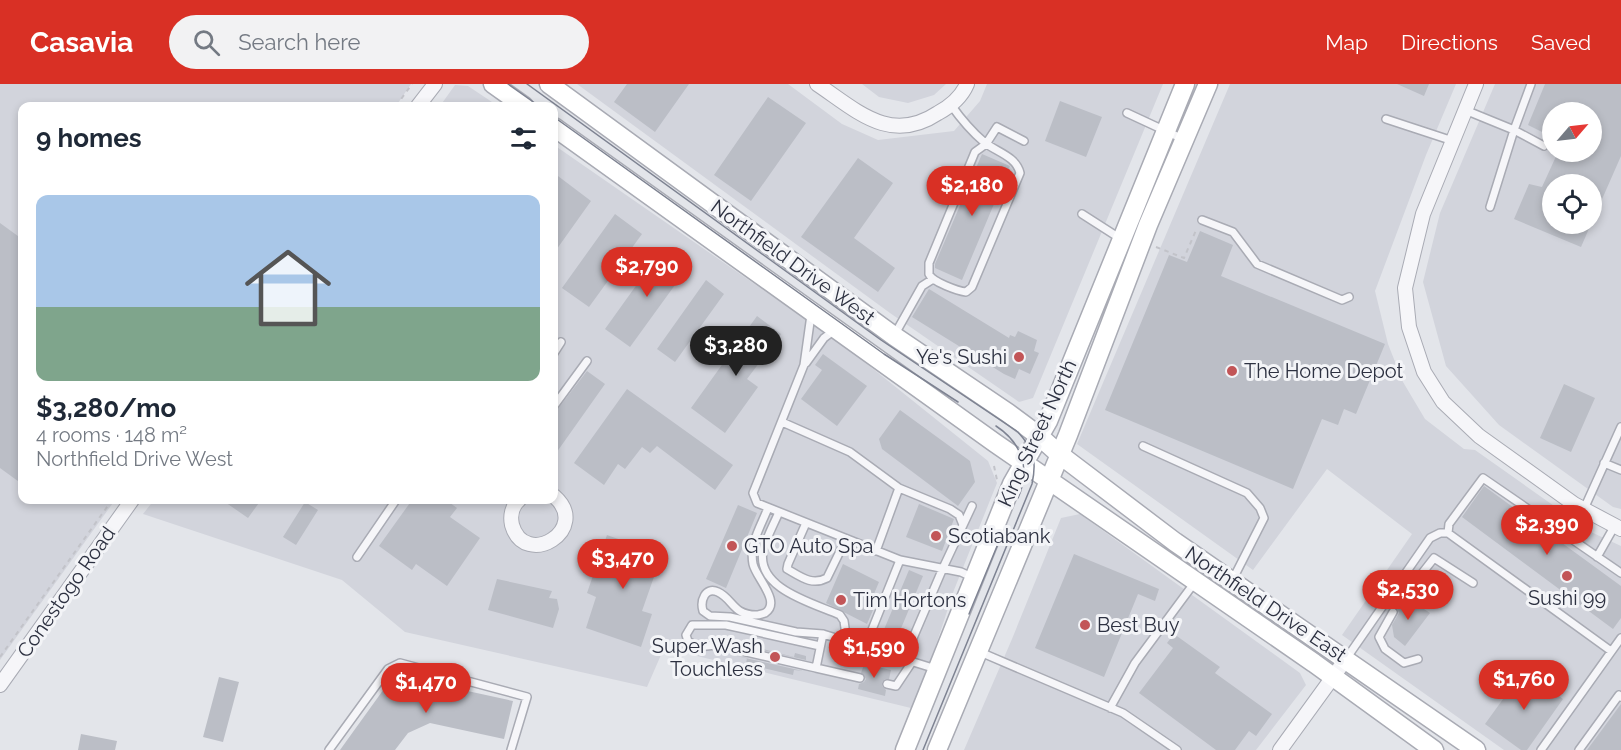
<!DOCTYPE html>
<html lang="en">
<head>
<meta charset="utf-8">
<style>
  :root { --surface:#fff; --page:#f2f2f3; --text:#1f2937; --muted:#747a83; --accent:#d93025 }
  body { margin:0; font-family:Raleway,sans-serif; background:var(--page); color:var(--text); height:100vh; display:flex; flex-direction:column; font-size:22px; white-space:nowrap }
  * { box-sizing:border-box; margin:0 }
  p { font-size:20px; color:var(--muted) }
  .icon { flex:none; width:33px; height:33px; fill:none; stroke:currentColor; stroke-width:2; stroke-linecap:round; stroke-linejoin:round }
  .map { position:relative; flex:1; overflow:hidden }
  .side { position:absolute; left:18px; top:18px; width:540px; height:402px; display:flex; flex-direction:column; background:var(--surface); border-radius:12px; box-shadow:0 3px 9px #0003 }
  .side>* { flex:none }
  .needle { width:39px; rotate:62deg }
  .buttons { position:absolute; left:1542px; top:18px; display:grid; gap:12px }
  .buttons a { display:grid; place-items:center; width:60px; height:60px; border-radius:50%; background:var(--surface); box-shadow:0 3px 9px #0003; font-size:30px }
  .price { position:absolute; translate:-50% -51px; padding:0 14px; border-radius:21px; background:var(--accent); color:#fff; font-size:20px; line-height:39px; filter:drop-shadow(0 2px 3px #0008) }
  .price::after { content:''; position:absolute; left:50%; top:36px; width:18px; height:14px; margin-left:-9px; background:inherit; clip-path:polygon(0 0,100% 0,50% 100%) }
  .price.selected { background:#222; color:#fff }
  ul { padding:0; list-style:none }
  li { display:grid; align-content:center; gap:12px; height:318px; padding:0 18px }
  li span { display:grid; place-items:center; height:186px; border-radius:12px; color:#555 }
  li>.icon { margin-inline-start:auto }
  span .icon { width:108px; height:108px; fill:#fffc; stroke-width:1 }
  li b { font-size:26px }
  h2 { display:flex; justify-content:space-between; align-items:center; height:72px; padding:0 18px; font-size:26px }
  header { display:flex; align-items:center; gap:36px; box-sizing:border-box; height:84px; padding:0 30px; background:var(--accent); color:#fff }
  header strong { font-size:28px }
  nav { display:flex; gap:33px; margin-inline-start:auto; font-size:21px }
  .search { width:420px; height:54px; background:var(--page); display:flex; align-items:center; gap:15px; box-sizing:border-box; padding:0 21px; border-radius:33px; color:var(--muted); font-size:22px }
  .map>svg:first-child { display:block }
  .built { fill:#d2d4dc; fill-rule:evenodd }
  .building { fill:#bbbec6 }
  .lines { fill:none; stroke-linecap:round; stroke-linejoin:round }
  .lane-casing { stroke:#a9abb4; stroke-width:10 }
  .street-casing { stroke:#a9abb4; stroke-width:16 }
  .secondary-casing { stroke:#a9abb4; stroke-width:21 }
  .path { stroke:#c2c3c9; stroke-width:2; stroke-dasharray:4.5 4.5; stroke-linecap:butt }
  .lane { stroke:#f6f6f9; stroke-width:7 }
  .street { stroke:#f6f6f9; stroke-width:14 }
  .secondary { stroke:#fff; stroke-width:18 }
  .tram { stroke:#7e8392; stroke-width:1.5 }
  .poi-dot { fill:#c25557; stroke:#f3f4f7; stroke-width:2 }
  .labels { text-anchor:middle; stroke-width:6; stroke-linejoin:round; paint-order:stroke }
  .street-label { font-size:20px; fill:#2d3141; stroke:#f3f4f7 }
  .poi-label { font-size:20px; fill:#2d3141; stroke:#f3f4f7; text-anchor:start }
</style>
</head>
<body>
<header>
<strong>Casavia</strong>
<div class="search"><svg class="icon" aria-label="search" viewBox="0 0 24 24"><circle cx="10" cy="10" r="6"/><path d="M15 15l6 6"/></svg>Search here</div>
<nav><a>Map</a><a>Directions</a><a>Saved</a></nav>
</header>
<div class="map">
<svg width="1621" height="666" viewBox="0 0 1621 666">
  <rect width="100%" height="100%" fill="#e3e5ea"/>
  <!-- built -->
  <path class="built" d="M0,0h411l-15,22h-374v394h93l-115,160z
    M577,0h211l54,40 36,16 76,-9 26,-30 7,-17h176l-130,314 -14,4 -129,-89z
    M862,0h84l-12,11 -26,8 -29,-6z
    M1230,0h226l-30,71 -51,136 13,53 15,38 22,37 39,30 11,1 116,82 30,14v204h-117l-162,-115 70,-101 -85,-65 -74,101 -176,-126z
    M1495,0h126v425l-8,-2 -114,-82 -53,-59 -23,-84 17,-69zM1552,28h40v40h-40zM1552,100h40v40h-40z
    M455,1l13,1 30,20h-58z
    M554,61l293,203 141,113 9,22 -43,107 -39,119 -251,-61 -17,39 -242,-55 -63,-52 -199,-66 11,-14h400z
    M1080,430l220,159 6,12 -50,65h-292l48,-111 49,-121z"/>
  <!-- building -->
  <path class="building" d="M627,0h62l-34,48 -41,-30z
    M1397,0h32l-5,12z
    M1545,0h76v72l-29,66v-38h-40v40h39l-10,23 -67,-28 15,-35 13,3 16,-35h34v-40h-40v25l-24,-12z
    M768,13l38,26 -55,78 -37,-26z
    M1060,17l42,16 -16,40 -41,-16z
    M982,70l28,12 -48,114 -27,-12v-4z
    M858,74l35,25 -39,55 41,30 -17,24 -77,-55z
    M554,89l37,28 -37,52z
    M615,130l27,20 -53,73 -27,-19z
    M0,139l22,16v245l-22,-16z
    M1200,147l33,14 -12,31 164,68 -29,70 -12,-5 -6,16 -16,-6 -29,70 -188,-79 64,-155 18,7z
    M663,164l25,19 -58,80 -25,-18z
    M706,196l18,14 -49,68 -18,-13z
    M929,205l80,49 1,-3 5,2 3,-6 19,9 -3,11 5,2 -9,21 -11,-5 -4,10 -11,-5 -92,-57z
    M757,232l24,18 -34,45 11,8 -33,46 -34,-25z
    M823,270l44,32 -30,40 -36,-27 21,-29 -7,-5z
    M587,287l18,13 -51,72v-42z
    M1564,300l31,14 -24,54 -31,-14z
    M627,305l106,76 -18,25 -58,-44 -7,7 -8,-6 -17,22 -7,-5 -14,21 -30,-22z
    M900,326l70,51 5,21 -17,24 -76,-57 -3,-10z
    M1484,402l137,100v32l-8,11 -151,-112z
    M222,416h39l-13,18z
    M412,416h34l11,8 -7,9 30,21 -33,48 -31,-22 -4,6 -33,-24z
    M305,418l13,8 -22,35 -13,-8z
    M919,420l35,15 -12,32 -36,-14z
    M738,421l19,8 -31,75 -20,-9z
    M607,451l59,21 -7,20 -4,-2 -13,37 10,3 -11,33 -55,-19 10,-31 -9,-4z
    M1074,470l85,35 -4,12 -17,-7 -34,83 -69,-29z
    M843,480l36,18 -8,19 5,2 -9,21 -41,-21z
    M909,486l14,6 -29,69 -14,-6z
    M497,495l55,12 -3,7 8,1 2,10 -6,19 -65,-18z
    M1409,515l21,14 -25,33 -11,-9 -2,-12 7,-12 -2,-4 -3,-2 3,-5 7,2z
    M1174,550l46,33 -5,6 57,41 -16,22 -7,-5 -14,19h-19l-77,-57 34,-45 -6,-5z
    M744,555l12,3 -1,5 39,10 1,-4 11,3v4l-71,-16 8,1z
    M732,571l71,16 -9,-1 -1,5 -47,-11 1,-6z
    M864,580l27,6 -2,9h-4l-3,3v4l4,4 -1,6 -27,-7 1,-5 5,-2 2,-3 -5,-6z
    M1524,586l39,29 -36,51h-6l-36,-26z
    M394,591l119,26 -9,38 -74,-16 -22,10 -13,17h-55z
    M219,593l20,5 -16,60 -20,-5z
    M1621,620v46h-34z
    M81,650l36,7 -2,9h-37z"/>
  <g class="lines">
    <defs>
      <path id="lane" d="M1531,0l-17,46 30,16
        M951,21c10,14 20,26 33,37 12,10 32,14 36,31l-48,114 -6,5c-8,-1 -34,-10 -37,-18 0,-2 0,-9 0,-11l46,-111 11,-8 11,-17 27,14
        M1465,26l49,20 -24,77
        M1127,29l56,26
        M1386,35l67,22
        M1082,130l39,25
        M1202,136l31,12 24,32 85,36 7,-3
        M811,231l-7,50 -51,128 4,10 143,57 61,12 13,6
        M895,250l27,-48 11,-7
        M554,269l7,-11
        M806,279l18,-25 12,-9
        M554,322l33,-45
        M782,338l68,30 49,36 -23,63
        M1143,362l104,47 13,15 4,10 -32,63
        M1604,379l17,7
        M899,404l51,21 9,6 4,10
        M768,424c-7,18 -19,36 -15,56 3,14 29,38 12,49 -3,1 -7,2 -9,2 -23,0 -23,-16 -38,-23 -13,-6 -18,9 -15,19l7,5 20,1 66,15 27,2 113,35
        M1584,425l37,-82
        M779,428c-5,12 -13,26 -16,39 -7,38 50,52 77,64l4,6 3,21
        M806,439l-18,41 -1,5c14,8 25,17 40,9l19,-39
        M1448,449l1,-9 34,-46 138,95
        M357,473l39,-57
        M1597,473l17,-30
        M1402,515l32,-41 39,25
        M1393,528l-14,25 6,12 19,14 14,-4
        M823,550l-7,34 44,10
        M865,563l35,-87
        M980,568l143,61 54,37
        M904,575l39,-91 29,-62
        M1346,575l84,-121 10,-5h8l163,118
        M816,584l-100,-23 -19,2 -9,-6 -2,-6 6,-10h34l94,21
        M887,600l9,2 16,-24
        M1110,624l25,-45 60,-81
        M329,666l59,-81 12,-6 127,34 -16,53
        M1541,666l80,-112
        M1579,666l40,-55 2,2"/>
      <path id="street" d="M817,0c39,26 73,61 121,29 13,-7 23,-15 29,-29
        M1476,0l-53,130 -18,74 4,39 15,45 19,30 36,34 95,68 47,25
        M418,22l17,-22
        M519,416c-7,6 -9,16 -7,25 13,45 80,4 42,-29
        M0,601l132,-185
        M1280,666l66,-91"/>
      <path id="secondary" d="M493,0l31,22
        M549,0l345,252 114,77 31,23 20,18 116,88 301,208
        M554,43l441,316 319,220 120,87
        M905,666l107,-266 36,-63 137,-337
        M937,666l131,-315 80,-210 60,-141"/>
    </defs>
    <!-- lane casing -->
    <use href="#lane" class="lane-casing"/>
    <!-- street casing -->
    <use href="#street" class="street-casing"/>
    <!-- secondary casing -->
    <use href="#secondary" class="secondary-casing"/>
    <!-- path -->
    <path class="path" d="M396,22l16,-22
      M1156,163l28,11 13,-30
      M994,382l3,14
      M0,573l112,-157"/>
    <!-- lane -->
    <use href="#lane" class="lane"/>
    <!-- street -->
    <use href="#street" class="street"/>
    <!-- secondary -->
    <use href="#secondary" class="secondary"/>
    <!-- tram -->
    <path class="tram" d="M508,0l31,22
      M527,0l354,256 137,92c16,18 19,28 14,52l-109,266
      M554,33l330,237 74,48
      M996,342c26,17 35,43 22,72
      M969,530l31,-75"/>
  </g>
  <!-- markers -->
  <g class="poi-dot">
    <circle cx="1019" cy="273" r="6"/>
    <circle cx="1232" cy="287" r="6"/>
    <circle cx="936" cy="452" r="6"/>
    <circle cx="732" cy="462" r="6"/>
    <circle cx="1567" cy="492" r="6"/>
    <circle cx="841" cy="516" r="6"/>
    <circle cx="1085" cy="541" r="6"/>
    <circle cx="775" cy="573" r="6"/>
  </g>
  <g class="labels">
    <!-- street labels -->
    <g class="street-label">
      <text transform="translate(793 178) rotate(36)" y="7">Northfield Drive West</text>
      <text transform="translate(1037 349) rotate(-65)" y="7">King Street North</text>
      <text transform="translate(66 508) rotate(-55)" y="7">Conestogo Road</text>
      <text transform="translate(1266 520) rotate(34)" y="7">Northfield Drive East</text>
    </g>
    <!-- poi labels -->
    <g class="poi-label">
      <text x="1007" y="280" text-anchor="end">Ye's Sushi</text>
      <text x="1244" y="294">The Home Depot</text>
      <text x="948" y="459">Scotiabank</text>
      <text x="744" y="469">GTO Auto Spa</text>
      <text x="1567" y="521" text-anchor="middle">Sushi 99</text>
      <text x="853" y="523">Tim Hortons</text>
      <text x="1097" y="548">Best Buy</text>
      <text x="763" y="569" text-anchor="end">Super Wash<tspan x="763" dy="23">Touchless</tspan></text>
    </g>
  </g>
</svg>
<div class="buttons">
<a><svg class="needle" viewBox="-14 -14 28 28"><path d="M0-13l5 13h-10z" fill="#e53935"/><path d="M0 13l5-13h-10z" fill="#747a83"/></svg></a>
<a><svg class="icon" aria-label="locate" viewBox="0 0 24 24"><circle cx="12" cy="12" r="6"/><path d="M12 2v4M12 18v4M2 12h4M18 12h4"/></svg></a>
</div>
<b class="price" style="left:972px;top:133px">$2,180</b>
<b class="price" style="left:647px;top:214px">$2,790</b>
<b class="price selected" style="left:736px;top:293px">$3,280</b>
<b class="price" style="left:1547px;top:472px">$2,390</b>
<b class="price" style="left:623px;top:506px">$3,470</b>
<b class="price" style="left:1408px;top:537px">$2,530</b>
<b class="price" style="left:874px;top:595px">$1,590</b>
<b class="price" style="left:1524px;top:627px">$1,760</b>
<b class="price" style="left:426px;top:630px">$1,470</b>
<section class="side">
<h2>9 homes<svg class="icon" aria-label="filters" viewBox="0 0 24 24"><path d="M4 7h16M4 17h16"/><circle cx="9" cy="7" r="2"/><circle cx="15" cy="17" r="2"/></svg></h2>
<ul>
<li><span style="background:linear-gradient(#a9c7e8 60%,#7fa58c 0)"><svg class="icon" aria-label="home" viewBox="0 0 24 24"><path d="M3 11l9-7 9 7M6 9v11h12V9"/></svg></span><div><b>$3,280/mo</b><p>4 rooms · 148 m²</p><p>Northfield Drive West</p></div></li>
</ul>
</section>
</div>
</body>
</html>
